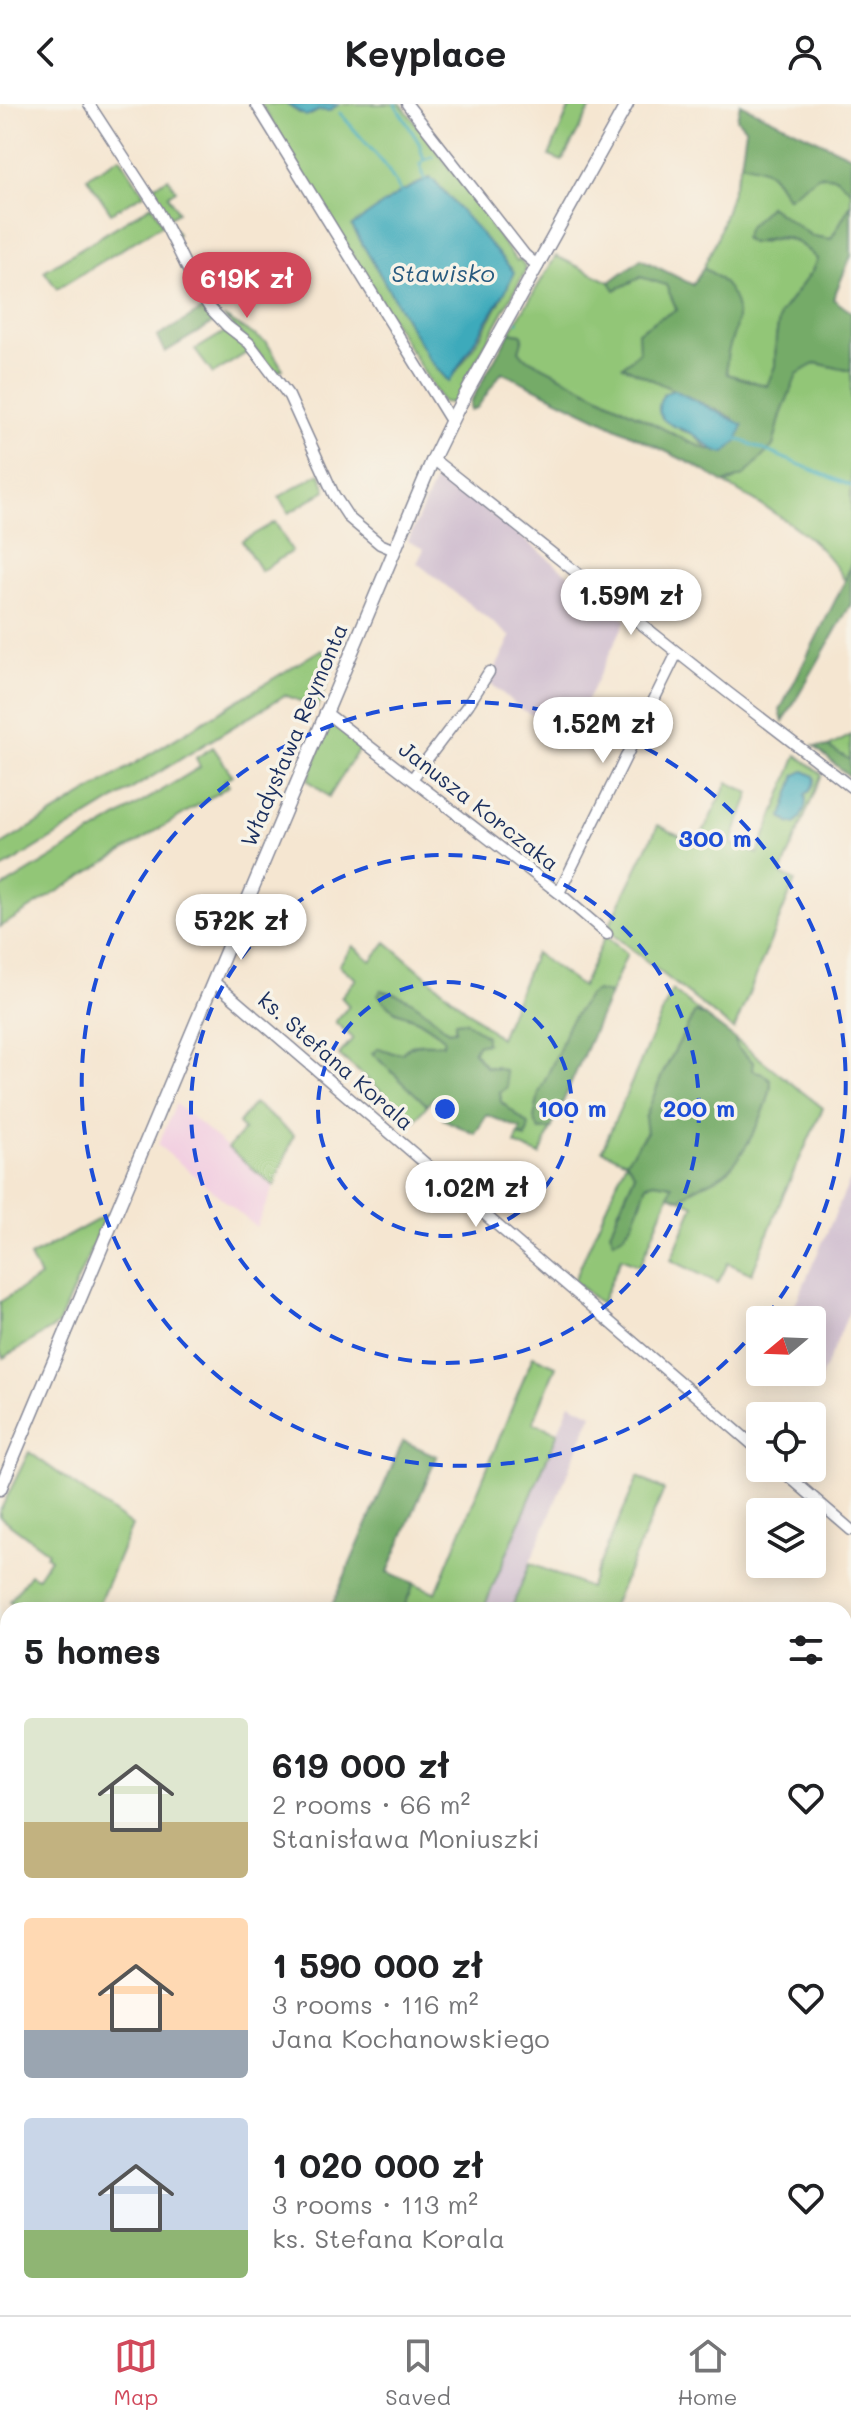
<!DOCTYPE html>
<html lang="en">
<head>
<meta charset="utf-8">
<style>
  :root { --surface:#fff; --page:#f6f6f6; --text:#202124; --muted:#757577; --line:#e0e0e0; --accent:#d1495b }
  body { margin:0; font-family:Mali,sans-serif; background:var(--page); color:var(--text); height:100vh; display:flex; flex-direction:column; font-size:30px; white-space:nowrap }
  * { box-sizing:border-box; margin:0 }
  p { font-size:26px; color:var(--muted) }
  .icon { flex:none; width:44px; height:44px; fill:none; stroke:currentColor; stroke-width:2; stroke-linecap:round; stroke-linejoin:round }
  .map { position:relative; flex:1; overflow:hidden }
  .panel { position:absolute; left:0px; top:1498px; width:852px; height:714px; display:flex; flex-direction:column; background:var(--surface); border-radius:24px 24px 0 0; box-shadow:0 4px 20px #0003 }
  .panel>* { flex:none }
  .needle { width:52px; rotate:251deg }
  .tools { position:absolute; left:746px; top:1202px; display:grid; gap:16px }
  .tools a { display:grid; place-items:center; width:80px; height:80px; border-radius:8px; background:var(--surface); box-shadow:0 4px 20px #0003; font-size:40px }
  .price { position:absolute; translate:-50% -68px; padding:0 18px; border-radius:28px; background:#fff; color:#222; font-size:26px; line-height:52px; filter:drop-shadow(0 2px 4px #0008) }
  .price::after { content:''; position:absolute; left:50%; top:48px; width:24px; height:18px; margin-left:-12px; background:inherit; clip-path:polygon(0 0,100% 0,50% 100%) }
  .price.active { background:var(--accent); color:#fff }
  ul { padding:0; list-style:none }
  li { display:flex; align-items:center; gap:24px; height:200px; padding:0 24px }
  li span { display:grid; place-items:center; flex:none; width:224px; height:160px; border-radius:8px; color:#555 }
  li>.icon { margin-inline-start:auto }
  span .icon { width:96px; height:96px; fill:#fffc; stroke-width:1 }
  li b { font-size:34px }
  h2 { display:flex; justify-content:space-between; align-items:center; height:96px; padding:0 24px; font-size:34px }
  header { display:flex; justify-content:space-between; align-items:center; height:104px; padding:0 24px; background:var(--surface); font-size:36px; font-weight:800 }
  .dock { display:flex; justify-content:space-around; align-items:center; height:112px; border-top:2px solid var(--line); background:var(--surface); font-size:22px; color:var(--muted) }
  .dock a { display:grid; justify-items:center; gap:4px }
  .dock .active { color:var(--accent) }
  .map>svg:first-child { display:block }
  .built { fill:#f2cfe1 }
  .industrial { fill:#cfbdcf }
  .green { fill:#92c677; stroke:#567a6a; stroke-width:2; fill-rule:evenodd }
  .forest { fill:#75ab68; stroke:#486d63; stroke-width:2 }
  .water { fill:#3caabb; stroke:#2c6c8c; stroke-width:2 }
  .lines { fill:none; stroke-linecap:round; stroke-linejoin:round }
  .stream { stroke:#3caabb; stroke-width:3 }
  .minor-casing { stroke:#888a98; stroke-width:13 }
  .tertiary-casing { stroke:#888a98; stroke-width:15 }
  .minor { stroke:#fff; stroke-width:10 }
  .tertiary { stroke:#fff; stroke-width:12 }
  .ring { fill:none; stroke:#1d4ed8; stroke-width:4; stroke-dasharray:14 10 }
  .labels { text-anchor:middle; stroke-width:7; stroke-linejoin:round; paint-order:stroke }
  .street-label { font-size:22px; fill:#1b2f5e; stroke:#f7f3e8 }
  .water-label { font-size:24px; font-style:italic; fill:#275a7f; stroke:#f7f3e8 }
  .centre { fill:#1d4ed8; stroke:#f7f3e8; stroke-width:4 }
  .ring-label { font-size:24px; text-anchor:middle; font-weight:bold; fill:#1d4ed8; stroke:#f7f3e8; stroke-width:7; stroke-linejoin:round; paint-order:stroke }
</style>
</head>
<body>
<header><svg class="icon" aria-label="back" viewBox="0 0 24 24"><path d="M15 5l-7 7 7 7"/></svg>Keyplace<svg class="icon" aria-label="person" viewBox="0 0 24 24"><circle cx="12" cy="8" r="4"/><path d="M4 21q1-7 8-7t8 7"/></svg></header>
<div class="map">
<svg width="851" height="2211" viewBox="0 0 851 2211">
  <rect width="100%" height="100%" fill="#f7f3e8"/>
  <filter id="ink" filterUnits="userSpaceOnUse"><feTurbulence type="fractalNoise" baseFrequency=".0125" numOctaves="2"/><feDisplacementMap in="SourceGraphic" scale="16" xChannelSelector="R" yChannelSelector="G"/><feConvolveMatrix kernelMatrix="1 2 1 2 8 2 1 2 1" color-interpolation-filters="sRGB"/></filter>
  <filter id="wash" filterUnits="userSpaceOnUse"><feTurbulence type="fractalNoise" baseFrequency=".006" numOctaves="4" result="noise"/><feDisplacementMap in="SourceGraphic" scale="32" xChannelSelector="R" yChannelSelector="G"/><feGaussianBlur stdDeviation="1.8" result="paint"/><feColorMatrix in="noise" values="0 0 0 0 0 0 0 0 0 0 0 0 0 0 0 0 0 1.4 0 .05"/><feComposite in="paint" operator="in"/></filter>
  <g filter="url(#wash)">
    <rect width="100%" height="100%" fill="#f5e6d1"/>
    <!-- built -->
    <path class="built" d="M176,1000l98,82 -18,41 -98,-82z"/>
    <!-- industrial -->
    <path class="industrial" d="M444,372l182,144 -55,113 -49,-23 -33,-28 22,-45 -94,-74 7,-14 -16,-8 28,-63z
      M851,1074v130l-35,81 -46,-17h42v-52h-24z
      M570,1299l22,11 -62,149 -19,47h-28z
      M0,1940l8,7v117l-8,5z
      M8,2076v128h51l-2,7h-57v-128z"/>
    <!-- green -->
    <path class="green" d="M261,0h25l13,9 12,2 9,-5 9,1 10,-7h62l51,67 41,50 -4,4 28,36 3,-2 5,8v5l-61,111 -1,5 -11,15 -10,-1zM430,74l83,94c-7,24 -47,91 -65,109l-19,-22 -77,-133 49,-34z
      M571,0h22l-31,57 -13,-5z
      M120,53l24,37 -33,19 -24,-36z
      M741,59c31,6 30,9 46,34l32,-22 16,2 16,13v14l-20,35 -19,-3 -43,-30 -7,36c25,-9 36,-1 55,17l-5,12 -32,43 -4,23 -1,29 -8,20 -40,-12 -2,-16 10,-32 -32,-58 14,-29z
      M168,74l8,12 -8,5 10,17 -10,6 10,16 -3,2 -27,-47z
      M152,101l11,19 -106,65 -13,-18z
      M556,152l54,26 5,7 26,-12 25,7 11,26 -17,8 -21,34 -16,14 51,24 -11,4 17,36 13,4 16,16 -22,-9 -166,-85 -2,-5 4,-14 -2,-3 -11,-2z
      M223,212l44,27 16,26 -6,3z
      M228,226l23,20 -38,24 -18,-24z
      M815,259l36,8v192l-6,18c-26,-47 -76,-71 -121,-98l8,-1 41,-36 8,-31 16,-41z
      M320,369l6,17 -37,23 -10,-16z
      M275,418l17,29 -31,20 -19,-30z
      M320,546l17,7 -20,51 -32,-13 -285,175v-24z
      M329,620h8l25,20 -33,53 -21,-17z
      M851,631l-1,25 -22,-13 20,-10z
      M213,643l19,28 -7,5 4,6 -229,141v-38l200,-122 -4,-9z
      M797,651l25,19 -41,100 14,7 -61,149 -127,-100 51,-105 39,19 31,-62 22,11 -19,51 27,10zM804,667l10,5 1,5 -5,10 -5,3v3l-16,26 -7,-6 14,-42z
      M605,832l22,18 -17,40 -14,-3 -29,36 -28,103 12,-1 -11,26 -25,-11 4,-10 3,3 2,-15 -23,-20 -4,-35h-11l-13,-16 4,-7 9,-1 -31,-21 1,8 -8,1c-24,-21 -35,-34 -67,-41l14,22 23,8 26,17 -1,7c-17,1 -28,-5 -41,9h-9l-14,-5 -7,5 55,52 -12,15 -76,-65 14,-17 -18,-16 14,-16 -8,-9 15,-18 -17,-14 14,-19 18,15 15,-19 114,96 35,-85 47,34z
      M672,886l34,27 -11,-5 -33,63 -16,43 1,13 -20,30 8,13 -18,39 -3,27c12,-6 22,-23 27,-37 3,-7 2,-12 6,-19l8,-2 18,3 -33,81 -19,-8 -20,46 -27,-23 52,-120 -24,-11z
      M735,935l88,69 -41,90 -30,76 -24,-11 -10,20 -47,-23 23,-55 -14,-6c13,-14 34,-16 48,-29 17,-17 43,-65 43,-89l-20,-11 -4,-14 -10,-8z
      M254,999l40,32 -20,51 -46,-38 16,-18 -6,-6z
      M106,1111l-48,110 -55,33 -3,-7v-49l40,-25 -10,-20z
      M533,1252l23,10 -23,57 25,9 -75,178h-80l11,-27 22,10z
      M29,1348l103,74 -36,84h-75l-11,-9 20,-27 7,4 13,-19 -4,-3 2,-4 -48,-35v-6z
      M638,1373l26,13 -53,120h-100l19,-47 59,25z
      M681,2204h40l-1,7h-40z"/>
    <!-- forest -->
    <path class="forest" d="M740,0l111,52v34l-16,-13 -16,-2 -32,23c-16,-26 -15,-29 -46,-35l5,-34 -9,-10z
      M851,100v52l-18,43 18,13v59l-35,-8 -19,11 -16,41 -8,31 -29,30 -20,7 -28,-17 -194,-94 -25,36 -7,2v-7l40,-71 11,2 2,3 -4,14 5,6 163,84 17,7 21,5 8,-35 -110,-52 16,-14 -1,-20 22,-14 17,-8 -11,-25 -25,-8 -26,13 -5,-8 31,-23 52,26 10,-17c18,8 36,28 34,50 -2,22 -13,31 -10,56l40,12 8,-20 1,-29 4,-23 32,-43 5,-12c-11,-11 -25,-24 -41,-22 -9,1 -17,5 -26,6l-6,-5 4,-11 21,-21 43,30 19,3z
      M207,203l11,13 -53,32 -8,-15z
      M851,460v40l-68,118 -3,-12 65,-129z
      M814,642l14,1 22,13 1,18z
      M381,886c32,7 43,20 67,41l7,-1v-8l10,-1 21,15v7l-9,2 -4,7 13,15 19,3 2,17 -7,6 1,9 28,23 -3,13 -7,-4 2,-5 -34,-14 -12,19 -32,-15 7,-11 -16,-11 -7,8 -55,-52 7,-5 14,5h9c13,-13 24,-8 41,-9l1,-6c-9,-7 -18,-14 -28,-19 -16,-7 -28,-9 -38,-25z
      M596,887l14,3 -59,135 -12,1 -5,-11 5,-26 21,-45 7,-21 21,-31z
      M695,908l11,5 29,22 2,9 16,14 -1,8 10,3 9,8c0,24 -26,72 -43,89 -14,13 -35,15 -48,29l-11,-4 3,-10 -17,-3 -8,2 -14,39 -10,12 -9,6 -4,-9 25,-58 -9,-13 21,-29 -2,-14 17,-43z
      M403,1337l34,15 -49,116 26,11 -11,27h-73z"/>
    <!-- water -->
    <path class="water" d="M286,0h53l-10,7 -9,-1 -14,6z
      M430,74l5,3 79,91 -8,18 -57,92 -20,-23 -77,-133 49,-34z
      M674,286l69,35 -6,16 -12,12c-20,-4 -17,-11 -32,-19 -13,-7 -40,-10 -33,-32 2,-8 7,-10 14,-12z
      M804,667l10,5 1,5 -5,10 -5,3c3,10 -3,22 -9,30l-7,-1 -7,-6 14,-42z"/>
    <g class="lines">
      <!-- stream -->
      <path class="stream" d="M395,0l24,39 5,17
        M340,9l45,52 16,27
        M425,76l-5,-16 4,-4 9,-3
        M518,217v1
        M738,335l113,47"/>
    </g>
  </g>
  <g filter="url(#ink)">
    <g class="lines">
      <defs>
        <path id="minor" d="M89,0l69,106 40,80 11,17 18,19 22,17 40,53 45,99 15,23 31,26 14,6
          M256,0l195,317
          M407,0l118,151 13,11
          M433,355l293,232 125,96
          M325,608l234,181 48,41
          M412,675l56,-74 21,-33
          M559,789l118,-240
          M213,877l547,470
          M779,1364l72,62"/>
        <path id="tertiary" d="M0,1385l433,-1030 24,-49 170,-306"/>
      </defs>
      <!-- minor casing -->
      <use href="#minor" class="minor-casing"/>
      <!-- tertiary casing -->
      <use href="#tertiary" class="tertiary-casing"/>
      <!-- minor -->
      <use href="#minor" class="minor"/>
      <!-- tertiary -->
      <use href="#tertiary" class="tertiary"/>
    </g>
  </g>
  <!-- distance rings -->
  <g class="ring">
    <circle cx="445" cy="1005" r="127"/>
    <circle cx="445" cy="1005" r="254"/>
    <path d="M760 1221A382 382 0 1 1 764 1216"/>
  </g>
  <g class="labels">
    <!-- street labels -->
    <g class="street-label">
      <text transform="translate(294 631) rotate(-67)" y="8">Władysława Reymonta</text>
      <text transform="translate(479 702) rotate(38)" y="8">Janusza Korczaka</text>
      <text transform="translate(336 957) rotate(41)" y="8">ks. Stefana Korala</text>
    </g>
    <!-- water labels -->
    <g class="water-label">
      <text x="443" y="178">Stawisko</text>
    </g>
  </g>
  <circle cx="445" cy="1005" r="12" class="centre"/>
  <g class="ring-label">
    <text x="715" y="743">300 m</text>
    <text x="572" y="1013">100 m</text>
    <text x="699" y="1013">200 m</text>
  </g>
</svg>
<div class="tools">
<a><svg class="needle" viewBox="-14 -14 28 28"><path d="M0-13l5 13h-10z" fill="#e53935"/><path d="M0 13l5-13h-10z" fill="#757577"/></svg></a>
<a><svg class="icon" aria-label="locate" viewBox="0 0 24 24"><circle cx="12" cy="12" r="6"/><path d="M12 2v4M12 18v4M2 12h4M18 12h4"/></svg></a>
<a><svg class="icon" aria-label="layers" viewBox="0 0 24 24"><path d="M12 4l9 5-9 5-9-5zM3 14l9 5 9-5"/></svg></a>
</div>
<b class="price active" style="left:247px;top:216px">619K zł</b>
<b class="price" style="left:631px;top:533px">1.59M zł</b>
<b class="price" style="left:603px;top:661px">1.52M zł</b>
<b class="price" style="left:241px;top:858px">572K zł</b>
<b class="price" style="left:476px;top:1125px">1.02M zł</b>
<section class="panel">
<h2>5 homes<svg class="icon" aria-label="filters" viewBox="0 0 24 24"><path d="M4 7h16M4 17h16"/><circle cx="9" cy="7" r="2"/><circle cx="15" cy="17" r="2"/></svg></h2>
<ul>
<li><span style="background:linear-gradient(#dfe7d0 65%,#c2b280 0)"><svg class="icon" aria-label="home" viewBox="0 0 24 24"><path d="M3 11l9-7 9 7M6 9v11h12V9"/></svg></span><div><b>619 000 zł</b><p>2 rooms · 66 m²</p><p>Stanisława Moniuszki</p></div><svg class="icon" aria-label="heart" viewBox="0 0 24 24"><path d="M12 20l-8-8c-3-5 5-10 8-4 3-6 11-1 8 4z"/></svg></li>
<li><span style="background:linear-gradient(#ffd9b3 70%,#9aa5b1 0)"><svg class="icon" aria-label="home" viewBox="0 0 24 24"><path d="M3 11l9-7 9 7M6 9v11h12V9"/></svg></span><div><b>1 590 000 zł</b><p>3 rooms · 116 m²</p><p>Jana Kochanowskiego</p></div><svg class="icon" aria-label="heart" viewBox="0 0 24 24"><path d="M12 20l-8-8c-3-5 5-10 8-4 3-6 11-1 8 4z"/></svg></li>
<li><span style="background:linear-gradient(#c9d6e8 70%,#8fb573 0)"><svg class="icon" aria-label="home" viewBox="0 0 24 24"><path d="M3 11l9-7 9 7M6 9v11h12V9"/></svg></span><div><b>1 020 000 zł</b><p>3 rooms · 113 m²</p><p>ks. Stefana Korala</p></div><svg class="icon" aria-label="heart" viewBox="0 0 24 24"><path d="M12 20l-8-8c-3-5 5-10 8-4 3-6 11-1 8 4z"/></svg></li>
</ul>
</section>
</div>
<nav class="dock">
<a class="active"><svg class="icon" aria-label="map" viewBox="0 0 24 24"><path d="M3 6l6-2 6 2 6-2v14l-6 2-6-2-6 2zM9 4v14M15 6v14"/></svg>Map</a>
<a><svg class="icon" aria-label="saved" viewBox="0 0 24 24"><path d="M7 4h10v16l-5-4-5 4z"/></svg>Saved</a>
<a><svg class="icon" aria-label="home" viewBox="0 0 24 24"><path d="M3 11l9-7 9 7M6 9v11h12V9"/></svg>Home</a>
</nav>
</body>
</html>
